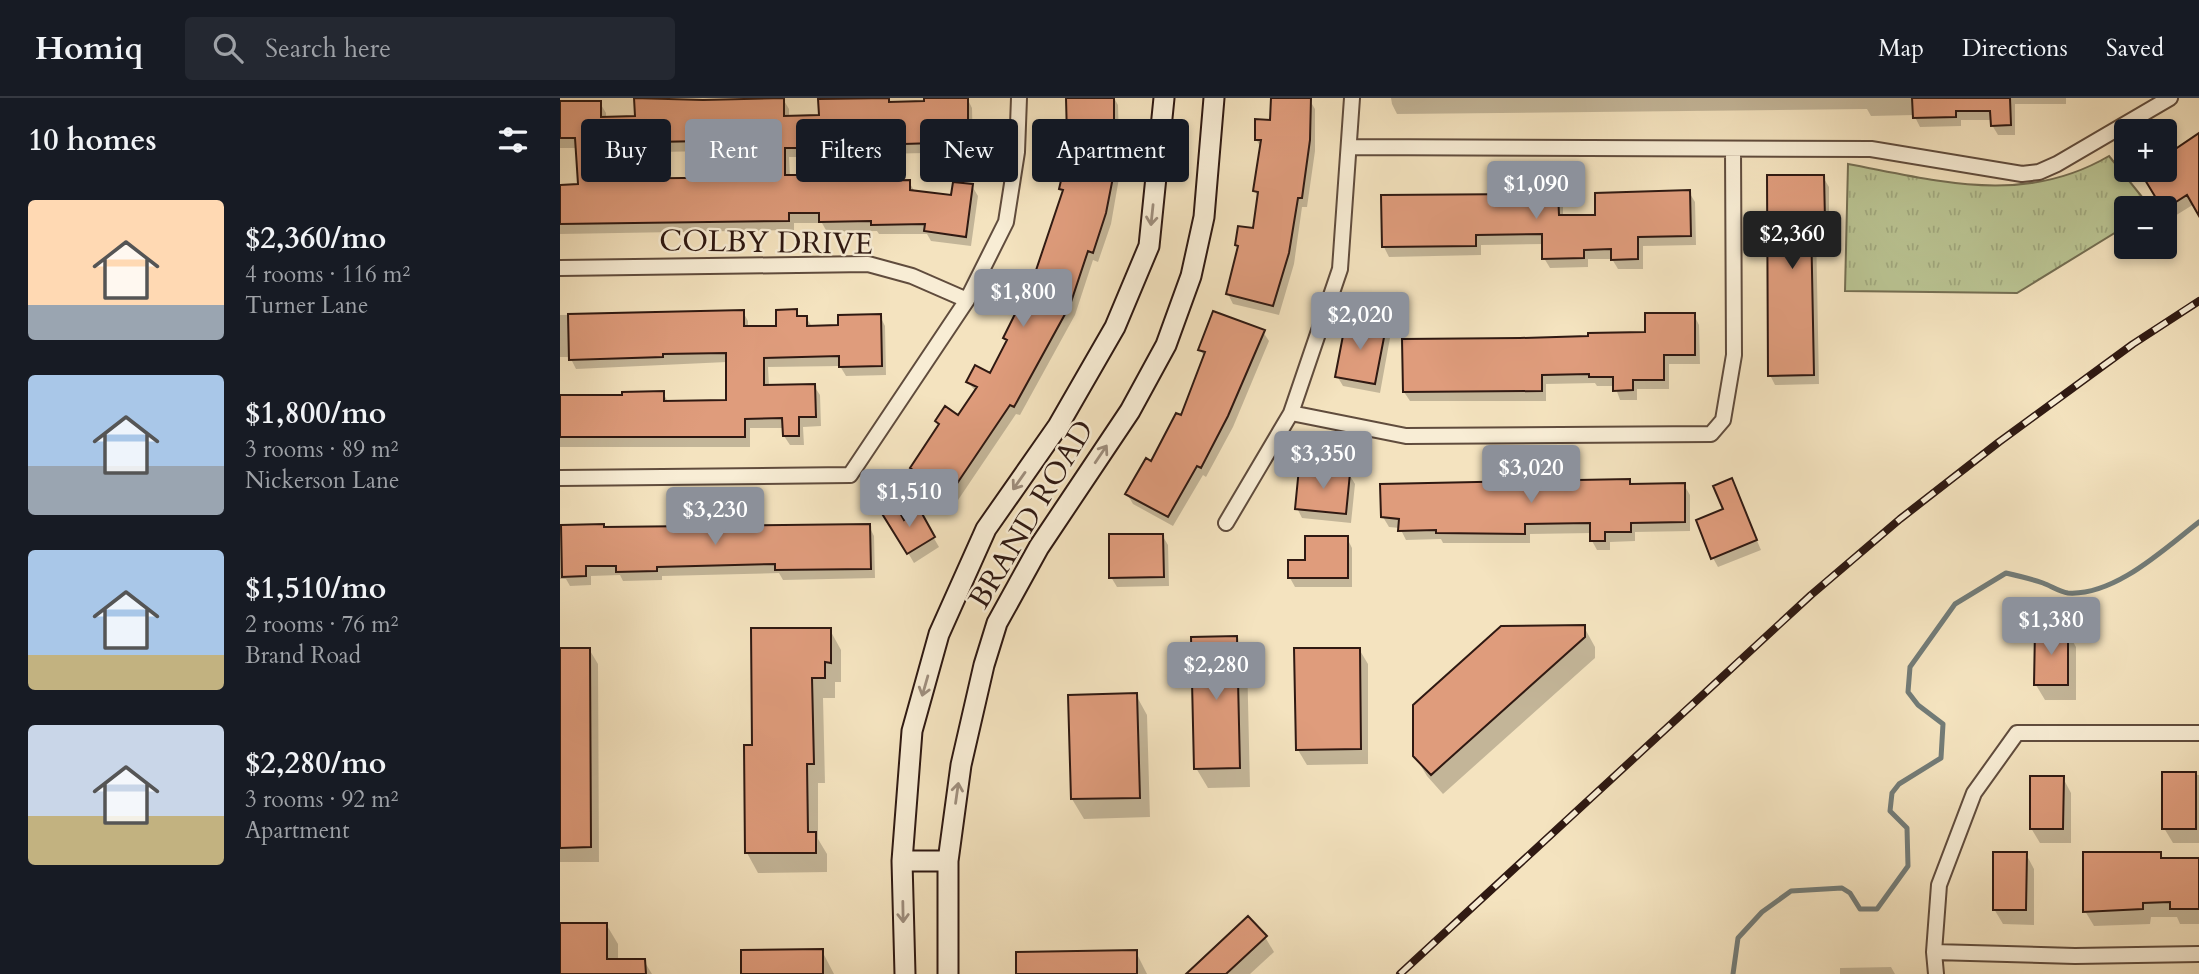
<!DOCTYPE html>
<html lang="en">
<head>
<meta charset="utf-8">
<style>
  :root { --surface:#171b24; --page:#242831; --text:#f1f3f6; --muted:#9ea1a6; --line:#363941; --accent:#8c9099 }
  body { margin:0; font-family:Cardo,serif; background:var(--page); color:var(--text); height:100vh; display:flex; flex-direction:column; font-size:26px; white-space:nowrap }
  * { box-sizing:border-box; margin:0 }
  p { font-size:23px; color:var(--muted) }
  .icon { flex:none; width:38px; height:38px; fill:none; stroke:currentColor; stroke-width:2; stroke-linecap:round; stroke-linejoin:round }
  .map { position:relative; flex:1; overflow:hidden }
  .sheet { display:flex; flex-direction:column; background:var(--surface); width:560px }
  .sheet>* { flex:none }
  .hud { position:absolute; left:21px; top:21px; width:665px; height:63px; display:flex; gap:14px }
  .buttons { position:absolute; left:1554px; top:21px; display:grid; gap:14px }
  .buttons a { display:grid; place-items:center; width:63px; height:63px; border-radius:7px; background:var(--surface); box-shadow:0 4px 10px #0003; font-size:35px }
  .price { position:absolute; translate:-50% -60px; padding:0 16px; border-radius:7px; background:var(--accent); color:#fff; font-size:23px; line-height:46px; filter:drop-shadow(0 2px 4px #0008) }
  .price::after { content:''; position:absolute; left:50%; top:42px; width:21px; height:16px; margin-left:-10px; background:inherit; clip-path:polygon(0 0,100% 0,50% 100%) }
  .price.on { background:#222; color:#fff }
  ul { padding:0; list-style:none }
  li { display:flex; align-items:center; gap:21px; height:175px; padding:0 28px }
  li span { display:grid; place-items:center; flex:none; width:196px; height:140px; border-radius:7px; color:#555 }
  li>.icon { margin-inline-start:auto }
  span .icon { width:84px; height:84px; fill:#fffc; stroke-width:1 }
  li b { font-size:30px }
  h2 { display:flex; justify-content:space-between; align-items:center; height:84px; padding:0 28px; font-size:30px }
  .tag { padding:0 24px; border-radius:7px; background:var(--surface); box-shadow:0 4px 10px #0003; font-size:24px; line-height:63px }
  .tag.on { background:var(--accent); color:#fff }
  header { display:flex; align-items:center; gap:42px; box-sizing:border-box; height:98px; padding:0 35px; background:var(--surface); border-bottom:2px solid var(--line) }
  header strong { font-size:33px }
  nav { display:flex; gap:38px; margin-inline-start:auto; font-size:24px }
  .search { width:490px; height:63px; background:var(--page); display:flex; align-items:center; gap:18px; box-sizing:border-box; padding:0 24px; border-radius:7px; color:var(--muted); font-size:26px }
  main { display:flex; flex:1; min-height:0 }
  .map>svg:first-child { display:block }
  .park { fill:url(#park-tufts); stroke:#746e52; stroke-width:2 }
  .shadow { fill:#0003; fill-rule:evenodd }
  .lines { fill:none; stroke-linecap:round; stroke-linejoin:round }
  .stream { stroke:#727b77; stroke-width:5 }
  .building { fill:#df9c7c; stroke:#2f1912; stroke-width:2; fill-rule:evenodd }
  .minor-casing { stroke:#604c3d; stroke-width:18 }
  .secondary-casing { stroke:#2f1912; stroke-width:23 }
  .minor { stroke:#f8edd5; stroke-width:14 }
  .secondary { stroke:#f8edd5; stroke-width:19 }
  .rail-casing { stroke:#2f1912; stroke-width:8 }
  .rail { stroke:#f8edd5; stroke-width:5; stroke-dasharray:16; stroke-linecap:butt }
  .oneway { stroke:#9e8e7d }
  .labels { text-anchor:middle; stroke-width:5; stroke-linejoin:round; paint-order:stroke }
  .street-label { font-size:30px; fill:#2f1912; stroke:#f8edd5 }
</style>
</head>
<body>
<header>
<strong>Homiq</strong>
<div class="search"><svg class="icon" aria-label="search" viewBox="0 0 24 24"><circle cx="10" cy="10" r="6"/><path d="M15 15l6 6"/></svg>Search here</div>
<nav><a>Map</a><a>Directions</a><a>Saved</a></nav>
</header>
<main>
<section class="sheet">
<h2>10 homes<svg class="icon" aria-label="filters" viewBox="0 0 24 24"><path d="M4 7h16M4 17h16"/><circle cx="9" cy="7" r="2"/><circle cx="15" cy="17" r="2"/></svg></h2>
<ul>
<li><span style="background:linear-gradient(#ffd9b3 75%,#9aa5b1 0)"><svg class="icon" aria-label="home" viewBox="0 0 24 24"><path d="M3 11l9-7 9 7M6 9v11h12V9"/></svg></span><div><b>$2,360/mo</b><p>4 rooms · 116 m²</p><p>Turner Lane</p></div></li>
<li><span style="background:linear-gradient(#a9c7e8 65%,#9aa5b1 0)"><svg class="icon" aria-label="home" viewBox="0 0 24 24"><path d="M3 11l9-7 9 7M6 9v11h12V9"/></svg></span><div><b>$1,800/mo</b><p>3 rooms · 89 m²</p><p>Nickerson Lane</p></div></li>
<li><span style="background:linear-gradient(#a9c7e8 75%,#c2b280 0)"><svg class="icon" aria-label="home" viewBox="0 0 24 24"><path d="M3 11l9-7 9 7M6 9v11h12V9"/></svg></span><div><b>$1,510/mo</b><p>2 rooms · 76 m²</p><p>Brand Road</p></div></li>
<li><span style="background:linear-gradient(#c9d6e8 65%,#c2b280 0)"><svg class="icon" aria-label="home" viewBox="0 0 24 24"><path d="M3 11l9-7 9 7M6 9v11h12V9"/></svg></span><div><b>$2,280/mo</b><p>3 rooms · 92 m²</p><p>Apartment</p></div></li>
</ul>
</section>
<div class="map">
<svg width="1639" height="876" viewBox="0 0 1639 876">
  <defs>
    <pattern id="park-tufts" width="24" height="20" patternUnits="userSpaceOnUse" patternTransform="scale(1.75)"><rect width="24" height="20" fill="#bac493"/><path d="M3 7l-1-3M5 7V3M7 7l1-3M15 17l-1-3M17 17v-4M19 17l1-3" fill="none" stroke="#a0a87e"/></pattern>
  </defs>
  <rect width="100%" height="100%" fill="#f4e3bf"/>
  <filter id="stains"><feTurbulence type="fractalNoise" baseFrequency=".00286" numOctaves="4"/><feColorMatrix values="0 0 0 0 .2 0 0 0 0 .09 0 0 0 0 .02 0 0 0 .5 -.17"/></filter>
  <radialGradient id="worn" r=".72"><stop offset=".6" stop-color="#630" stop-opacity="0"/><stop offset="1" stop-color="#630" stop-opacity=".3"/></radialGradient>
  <!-- park -->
  <path class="park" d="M1549,58l42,52h-25v18l-109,67 -172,-2 3,-127c91,17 176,42 261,-8z"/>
  <!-- shadow -->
  <path class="shadow" d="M328,0l3,5 76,-5 5,10 1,44 -94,2 -6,-13 -68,1v15h-16l1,20h69l3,5h47l6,10 37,5 20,-11 6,10 -7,50 -40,-5 -4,-7h-48l-2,-3 -50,1 -5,-9h-28v7l-234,4v-48h20l-3,-38h-17v-44l40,-1 6,10v6l30,-1 67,-16 80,-3 6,10v9l32,-1zM208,46l1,35 -164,2v-22l54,-1v-6l50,-1v-6z
    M508,0h46l4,7 1,40 -45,1 -5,-10z
    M831,0h675v6h-51v31h-17l-6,-10v-5h-31v6l-41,1 -6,-12 -43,1 -4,-7 -470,5 -5,-10z
    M749,1l6,10v42l-8,56h-5l-8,57 -15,51 -46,-11 -5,-10 11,-46 -2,-3 17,-15 5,-32 -4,-7 6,-43 -5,-9 16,-18z
    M1639,37v66l-29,18 -28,-48 23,-1v-12z
    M554,70l5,10 -8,46 -13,38 -5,-2 -18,55 -55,100 -4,-1 -60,89 -38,-26 -6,-9 28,-42 -3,-5 22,-3 17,-26 -8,-10 23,-7 17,-32 -3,-5 22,-36 37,-108 -3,-5 21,-11z
    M1209,79h54l6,10v42h-13l3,155 -44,1 -5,-10z
    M1129,94l6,10 1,43 -53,1v23h-25l-6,-10h-24v8l-38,1 -6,-10v-14l-63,1v10l-92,2 -5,-10 173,-54 6,10v14l34,-1z
    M236,213l4,7 6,-1 6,10h28l40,-11 5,10 1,49 -40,1 -6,-10 -72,1 1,19h45l6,9 1,31 -18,1 1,18h-14l-6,-9v-8h-34v19h-190v-52l64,1 39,-3 5,9 59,-1v-39l-151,7 -6,-12h-10v-42l183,-3 5,9v7l30,-1z
    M1134,217l5,10 1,39h-31v25h-32v11h-17l-5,-14h-18l-2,-3 -49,1v17h-136l-6,-9 116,-52 127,-6z
    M825,231l5,9 -10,55 -37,-7 -6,-10z
    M703,234l6,9 -36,86 -27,50 -3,-2 -30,51 -40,-22 -6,-10 24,-31 31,-46 23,-59 -5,-9z
    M789,376l6,10 -4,39 -49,-5 -5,-10z
    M1171,382l30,70 -43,17 -5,-9z
    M1069,383l2,4h53l6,10v36l-55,1v9l-25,1v8h-13l-5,-9v-8l-62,1v9h-87l-2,-4 -35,1 -6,-12 -11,-1 -6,-10z
    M324,414l20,10 15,-9 20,34 -25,16z
    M309,428l5,10 1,42 -92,2 -4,-7 -117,3v4l-39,1 -3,-6 -29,1v9l-21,1 -4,-7h-6v-51z
    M602,437l6,10 1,41 -52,1 -6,-10z
    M787,440l5,10v39h-57l-5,-9 17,-17z
    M1024,529l11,20v11l-152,136 -16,-18 -12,-20z
    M270,532l11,20v32h-6v16h-12l2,85h-7v56l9,15v18l-69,1 -11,-20 6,-107z
    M1507,533l9,16v53h-31l-9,-15z
    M676,540l11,20 3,129 -42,1 -12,-20z
    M29,551l9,15 1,198h-39v-212z
    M799,551l9,15v100l-61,1 -9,-15z
    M576,597l11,20 3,102 -66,2 -12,-20z
    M1604,676l35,1v68h-26l-9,-15z
    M1503,680l8,15v50h-31l-9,-15z
    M1600,755l3,7h36v64h-19l-3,-7h-26l-1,7 -56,2 -9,-15z
    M1466,756l8,15v56l-31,-1 -9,-15z
    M46,826l12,20v17h26l8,13h-92v-49z
    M705,839l9,15 -24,22h-62z
    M262,853l12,23h-91z
    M576,854l11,22h-129z
    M1331,869l4,7h-55v-6z"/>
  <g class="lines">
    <!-- stream -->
    <path class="stream" d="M1173,876l5,-36 24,-26 29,-21 51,-3 8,5 10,16h17l31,-43 -1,-38 -17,-17 2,-18 7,-9 42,-26 2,-34 -25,-19 -10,-13 2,-25 45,-63 51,-31c13,3 25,6 37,10 8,3 17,9 25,10 47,3 96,-44 131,-71"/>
  </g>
  <!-- building -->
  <path class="building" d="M74,0l69,2 81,-2v18l35,-1 -1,-16 71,-1v4l35,-1v-3h44v44l-97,3v-14l-71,1 1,16h-16v27h75v6l50,-1v10l41,5 2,-13 20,2 -7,53 -42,-6 1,-7 -54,1v-4l-52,1v-9h-30v8l-229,3v-39l18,-1 -3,-46h-15v-37h41v16l34,-1zM206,36l1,43 -166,2 -1,-30 54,-1v-6l50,-1v-6z
    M506,0h48v38l-47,1z
    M711,0h40l-1,42 -8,58h-4l-9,55 -16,53 -47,-12 12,-48 -3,-1 3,-19 15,2 5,-36 -5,-1 8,-51h-6v-21l15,1z
    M1352,0h98l1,27 -20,1 -1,-15h-34v6l-43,1z
    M1639,35v83l-12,-21 -22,14 -3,-1 -23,-38h26v-14z
    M525,62l30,7 -9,46 -13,40 -5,-2 -18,54 -56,102 -4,-2 -60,89 -40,-26 29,-44 -4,-3 10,-15 13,9 19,-28 -11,-5 9,-17 15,8 17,-33 -4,-2 20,-40 3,2 37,-110 -4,-1 4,-17 18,4z
    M1207,77h57l1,45h-14l3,155 -46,1z
    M1130,92l1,46 -53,1v22l-27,1v-11l-27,1v8l-42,1v-25l-66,1v11l-94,1 -1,-52 160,-1v-2l17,-1 1,24h36v-22z
    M237,211v7h10v10l31,-1v-10l43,-1 1,52 -43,1v-11l-75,2v27l51,-1 1,33h-17v19h-16l-1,-18 -37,1v18h-185v-42h62v-3l42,-1v10l62,-1v-47l-63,1v3l-94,3 -1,-46 176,-4v16h32v-16z
    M653,213l52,19 -37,86 -27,52 -4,-2 -29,51 -43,-23 21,-36 5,3 25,-48 5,2 24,-63 -7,-2z
    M1085,215h50v42h-31v25h-31v10l-20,1v-14h-24v-3l-47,1v16l-139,1 -1,-53 118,-1 68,-2v-3l57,-1z
    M786,222l40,7 -11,57 -40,-7z
    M739,370l51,5 -4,41 -51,-5z
    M1172,380l25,62 -46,19 -15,-39 27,-11 -10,-23z
    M1070,381v5l55,-1v39l-54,1v9h-26v9h-15v-18l-65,1v10l-89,-1v-3l-38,1 1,-12 -18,-2 -1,-33z
    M335,406l9,16 16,-10 15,27 -28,17 -26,-42z
    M44,426v3l266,-3 1,45 -96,1v-6l-118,3v4l-41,1v-6h-30v10l-24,1 -1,-52z
    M549,436h54l1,43 -55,1z
    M745,438h43v42h-60v-18h17z
    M1025,527v12l-154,138 -18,-19v-51l88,-79z
    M191,530h80v35l-6,-1v16h-13l2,86h-7l1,68h8v21h-71l-1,-108h8z
    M1475,531l33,1v55h-34z
    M677,538l3,132 -46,1 -3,-132z
    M0,550h30l1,199 -31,1z
    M734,550h66l1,101 -65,1z
    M577,595l3,105 -69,1 -3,-104z
    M1602,674h34v57h-34z
    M1470,678h34l-1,53h-33z
    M1433,754h34l-1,58h-33z
    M1523,754h78v6h38v51h-29v-7l-27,1v6l-60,3z
    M688,818l19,20 -41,38h-40z
    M0,825h47v36h38l1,15h-86z
    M263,851v25h-82v-24z
    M577,852v24h-121v-22z"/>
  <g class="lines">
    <defs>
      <path id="minor" d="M790,49l521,2 151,25 17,-2 18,-8 113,-66
        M0,170l308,-4 44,12 55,24
        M731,315l115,23 305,-2 12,-14 11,-65 -1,-206
        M0,380l290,-3 117,-175 39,-78 11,-70 2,-54
        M666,425l65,-110 49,-144 12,-171
        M1374,854l141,4 124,-2
        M1376,876l-2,-22 5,-67 35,-92 43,-60h182"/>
      <path id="secondary" d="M342,763h46
        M345,876l-3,-113 10,-130 27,-97 47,-105 72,-103 57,-99 34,-81 15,-148
        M388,876v-113l13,-96 23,-100 13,-42 42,-76 91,-136 36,-66 25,-69 13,-59 10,-119"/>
    </defs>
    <!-- minor casing -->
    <use href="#minor" class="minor-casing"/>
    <!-- secondary casing -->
    <use href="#secondary" class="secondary-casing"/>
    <!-- minor -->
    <use href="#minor" class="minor"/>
    <!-- secondary -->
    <use href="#secondary" class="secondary"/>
    <defs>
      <path id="rail" d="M840,876l411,-379 89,-76 99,-77 134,-98 66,-43"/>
    </defs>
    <!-- rail casing -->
    <use href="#rail" class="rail-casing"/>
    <!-- rail -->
    <use href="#rail" class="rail"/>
  </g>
  <!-- one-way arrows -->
  <defs><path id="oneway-shaft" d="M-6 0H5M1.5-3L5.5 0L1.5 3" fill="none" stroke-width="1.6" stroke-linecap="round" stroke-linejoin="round" transform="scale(1.75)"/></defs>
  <g class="oneway">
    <use href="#oneway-shaft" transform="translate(592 117) rotate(96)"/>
    <use href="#oneway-shaft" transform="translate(541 356) rotate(-56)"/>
    <use href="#oneway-shaft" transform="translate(459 383) rotate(125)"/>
    <use href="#oneway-shaft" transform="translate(365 588) rotate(106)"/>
    <use href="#oneway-shaft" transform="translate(397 695) rotate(-82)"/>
    <use href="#oneway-shaft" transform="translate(343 814) rotate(89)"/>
  </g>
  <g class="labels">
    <!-- street labels -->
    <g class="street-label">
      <text transform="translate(206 144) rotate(1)" y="10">COLBY DRIVE</text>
      <text transform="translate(471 416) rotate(-59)" y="10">BRAND ROAD</text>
    </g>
  </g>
  <rect width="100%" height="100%" filter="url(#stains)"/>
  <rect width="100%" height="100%" fill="url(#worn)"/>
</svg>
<div class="buttons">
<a>+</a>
<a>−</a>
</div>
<b class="price" style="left:976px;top:123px">$1,090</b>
<b class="price on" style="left:1232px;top:173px">$2,360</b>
<b class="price" style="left:463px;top:231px">$1,800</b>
<b class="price" style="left:800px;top:254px">$2,020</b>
<b class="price" style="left:763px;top:393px">$3,350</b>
<b class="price" style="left:971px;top:407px">$3,020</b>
<b class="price" style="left:349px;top:431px">$1,510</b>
<b class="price" style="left:155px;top:449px">$3,230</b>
<b class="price" style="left:1491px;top:559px">$1,380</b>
<b class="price" style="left:656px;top:604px">$2,280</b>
<div class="hud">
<a class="tag">Buy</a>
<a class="tag on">Rent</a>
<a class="tag">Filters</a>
<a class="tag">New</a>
<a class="tag">Apartment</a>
</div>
</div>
</main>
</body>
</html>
